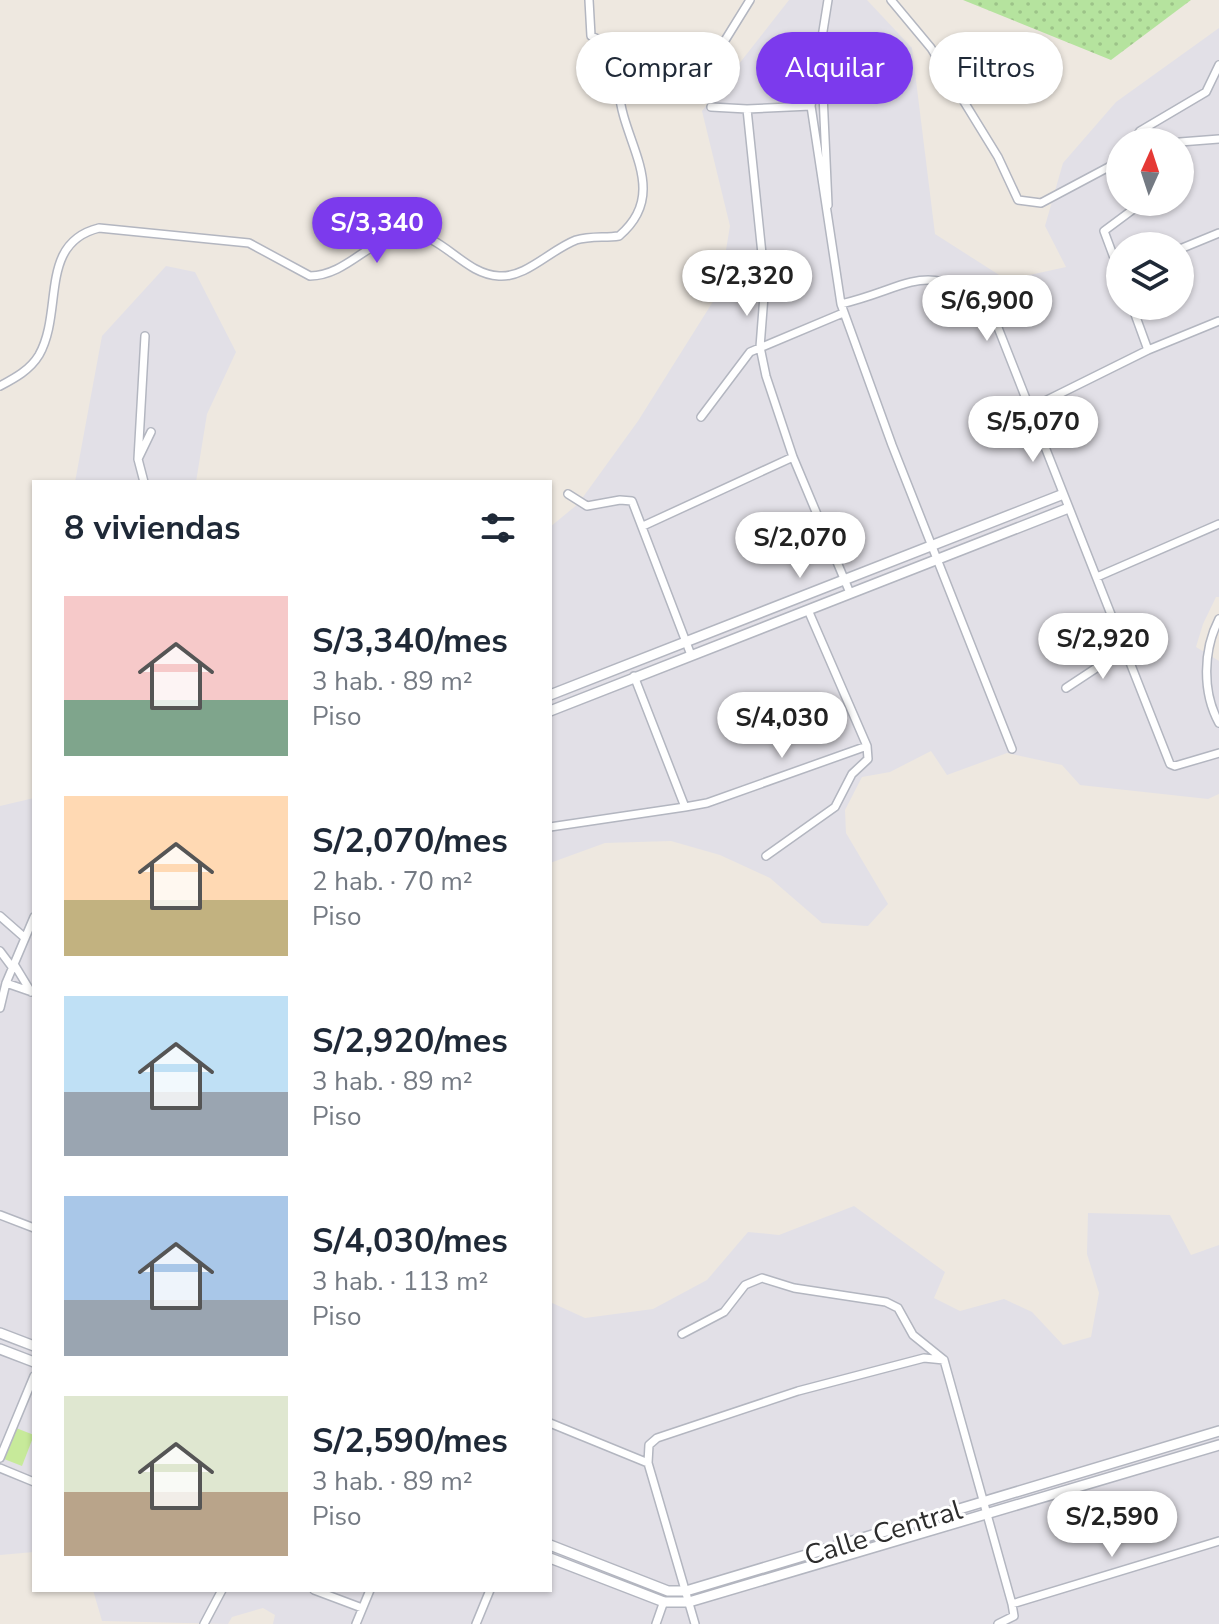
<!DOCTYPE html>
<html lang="es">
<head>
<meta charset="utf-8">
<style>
  :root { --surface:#fff; --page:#f2f2f3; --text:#1f2937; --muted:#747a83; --accent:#7c3aed }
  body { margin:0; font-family:"Nunito Sans",sans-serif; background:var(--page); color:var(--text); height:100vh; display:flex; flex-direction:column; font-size:30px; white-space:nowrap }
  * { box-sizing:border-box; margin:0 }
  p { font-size:26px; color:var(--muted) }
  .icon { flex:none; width:44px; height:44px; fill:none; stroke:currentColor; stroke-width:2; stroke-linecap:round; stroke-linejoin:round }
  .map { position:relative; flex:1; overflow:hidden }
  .details { position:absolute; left:32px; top:480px; width:520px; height:1112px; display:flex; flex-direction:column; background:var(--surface); border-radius:0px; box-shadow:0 2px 6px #0004 }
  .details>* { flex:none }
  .guide { position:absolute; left:576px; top:32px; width:522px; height:72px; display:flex; gap:16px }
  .needle { width:52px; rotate:3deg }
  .fabs { position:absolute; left:1106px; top:128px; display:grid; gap:16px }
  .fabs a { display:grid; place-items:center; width:88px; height:88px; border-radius:50%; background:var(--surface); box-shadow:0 2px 6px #0004; font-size:40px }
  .price { position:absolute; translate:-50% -68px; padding:0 18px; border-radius:28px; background:#fff; color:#222; font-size:26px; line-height:52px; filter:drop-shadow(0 2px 4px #0008) }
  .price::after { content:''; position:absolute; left:50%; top:48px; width:24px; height:18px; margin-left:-12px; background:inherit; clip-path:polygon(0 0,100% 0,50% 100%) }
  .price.selected { background:var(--accent); color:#fff }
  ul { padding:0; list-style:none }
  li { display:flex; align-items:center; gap:24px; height:200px; padding:0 32px }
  li span { display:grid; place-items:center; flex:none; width:224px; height:160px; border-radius:0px; color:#555 }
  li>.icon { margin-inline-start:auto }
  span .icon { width:96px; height:96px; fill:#fffc; stroke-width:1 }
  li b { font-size:34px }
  h2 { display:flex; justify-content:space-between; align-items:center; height:96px; padding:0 32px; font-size:34px }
  .tag { padding:0 28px; border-radius:36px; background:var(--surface); box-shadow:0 2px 6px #0004; font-size:28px; line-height:72px }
  .tag.selected { background:var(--accent); color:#fff }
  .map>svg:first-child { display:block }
  .industrial { fill:#e2e0e7; fill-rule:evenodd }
  .grass { fill:url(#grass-dots) }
  .pitch { fill:#c7ea9a }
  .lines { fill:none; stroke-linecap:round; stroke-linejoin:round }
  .street-casing { stroke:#b3b6c0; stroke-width:10 }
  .secondary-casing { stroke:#b3b6c0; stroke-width:12 }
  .street { stroke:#fff; stroke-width:7 }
  .secondary { stroke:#fff; stroke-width:9 }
  .labels { text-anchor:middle; stroke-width:6; stroke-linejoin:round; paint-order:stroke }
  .street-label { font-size:28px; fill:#2d2d2d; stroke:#fff }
</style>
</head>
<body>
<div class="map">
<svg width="1219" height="1624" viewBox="0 0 1219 1624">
  <defs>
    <pattern id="grass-dots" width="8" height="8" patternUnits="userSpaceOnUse" patternTransform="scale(2)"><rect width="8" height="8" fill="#b5e39e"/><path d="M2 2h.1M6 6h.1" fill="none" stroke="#9cc388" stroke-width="1.8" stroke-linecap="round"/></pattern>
  </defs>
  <rect width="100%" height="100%" fill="#eee8e0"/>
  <!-- industrial -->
  <path class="industrial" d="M789,0h78l45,48 23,186 72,46 59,-13 -21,-41 18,-63 53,-61 103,-74v569h-3l-13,27 -7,23 23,14v133l-11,5 -128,-14 -18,-20 -55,-12 -60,22 -16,-24 -41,21 -28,5 -17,33 1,23 42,71 -20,22 -46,-3 -52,-45 -50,-23 -49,-14 -66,2 -55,20v-336l28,-23 60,-83 81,-129 11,-66 -28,-115zM1120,142h60v60h-60zM1120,246h60v60h-60z
    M166,266l29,6 41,80 -29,62 -11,68h-121l27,-146z
    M34,798v754l-34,3v-749z
    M854,1206l91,66 -11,26 26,13 44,-12 28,13 31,33 28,-8 8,-44 -12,-39 1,-41 82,2 21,40 28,-10v379h-946l2,-9 -12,-7 -31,9 -4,7 -126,-3 -9,-31h457v-288l35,16 68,-9 54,-29 41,-48 31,3z"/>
  <!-- grass -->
  <path class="grass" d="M963,0h228l-80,60z"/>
  <!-- pitch -->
  <path class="pitch" d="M16,1428l18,7 -12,31 -18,-7z"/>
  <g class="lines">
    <defs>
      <path id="street" d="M589,0l2,36 30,13 28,-8 75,1 26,-42
        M828,0l-17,106 30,198 51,141 120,304
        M891,0l40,48 67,109 20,43 23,3 79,-42
        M821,50l7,155
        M811,106l-64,3 18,174 -5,64 6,29 27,81 57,136
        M711,107l36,2
        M1133,142l7,-11 66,-39 13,-27
        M1180,142l39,-3
        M1180,249l39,-16
        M1120,274l-16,-43 39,-29
        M841,304c70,-16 88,-50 152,11l177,449 5,2 44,-13
        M1132,306l16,44
        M0,386c15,-8 30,-16 39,-31 25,-44 -1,-112 60,-127l150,15 61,33c38,-1 59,-38 95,-42 37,-3 57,40 94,42 27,2 51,-26 77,-36 14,-4 29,-2 43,-4 69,-58 -38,-126 16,-191
        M1029,409l119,-59 71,-29
        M701,417l49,-65 93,-39
        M138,459l7,-123
        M144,482l-6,-23 13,-27
        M568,494l19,12 33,-6 12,1 59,154
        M643,526l150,-69
        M1097,577l122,-53
        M1219,619c-16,31 -17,73 0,104
        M634,676l51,131 22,-4 160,-57
        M1066,688l59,-39
        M550,827l135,-20
        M766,856l69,-49 17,-33 16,-15 -1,-13 -59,-136
        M0,916l25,22
        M0,951l12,16
        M14,964l17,28
        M6,983l26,9
        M0,1008l6,-25 28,-66
        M0,1215l34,13
        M682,1334l42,-22 21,-27 17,-7 32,10 92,14 12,6 15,27 31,25 68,244 2,12 -16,8
        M550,1423l98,40
        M0,1458l34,-82
        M0,1468l34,14
        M314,1590l48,18
        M1012,1604l207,-63
        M204,1624l18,-34
        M356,1624l14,-34
        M476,1624l14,-34
        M656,1624l8,-23
        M695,1624l-47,-161 1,-18 8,-7 141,-47 126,-33 20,2"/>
      <path id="secondary" d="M550,695l511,-200
        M550,711l516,-202
        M0,1333l34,13
        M0,1349l34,13
        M550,1545l118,46h18l533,-160
        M550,1558l114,44h25l530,-157"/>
    </defs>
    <!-- street casing -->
    <use href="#street" class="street-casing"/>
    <!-- secondary casing -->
    <use href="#secondary" class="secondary-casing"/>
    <!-- street -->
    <use href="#street" class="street"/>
    <!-- secondary -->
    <use href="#secondary" class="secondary"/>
  </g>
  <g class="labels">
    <!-- street labels -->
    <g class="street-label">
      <text transform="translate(883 1532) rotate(-17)" y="10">Calle Central</text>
    </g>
  </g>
</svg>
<div class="fabs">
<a><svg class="needle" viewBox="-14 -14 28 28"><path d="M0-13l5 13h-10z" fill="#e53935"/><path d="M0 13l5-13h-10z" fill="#747a83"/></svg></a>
<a><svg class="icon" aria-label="layers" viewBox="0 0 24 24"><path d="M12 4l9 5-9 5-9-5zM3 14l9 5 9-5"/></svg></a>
</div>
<b class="price selected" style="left:377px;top:265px">S/3,340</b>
<b class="price" style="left:747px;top:318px">S/2,320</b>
<b class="price" style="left:987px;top:343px">S/6,900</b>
<b class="price" style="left:1033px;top:464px">S/5,070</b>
<b class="price" style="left:800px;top:580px">S/2,070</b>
<b class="price" style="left:1103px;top:681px">S/2,920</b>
<b class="price" style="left:782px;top:760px">S/4,030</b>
<b class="price" style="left:1112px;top:1559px">S/2,590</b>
<div class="guide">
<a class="tag">Comprar</a>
<a class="tag selected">Alquilar</a>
<a class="tag">Filtros</a>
</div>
<section class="details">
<h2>8 viviendas<svg class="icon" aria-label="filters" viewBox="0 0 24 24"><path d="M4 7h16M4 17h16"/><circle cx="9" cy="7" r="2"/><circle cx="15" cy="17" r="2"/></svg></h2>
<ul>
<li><span style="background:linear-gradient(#f6c9c9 65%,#7fa58c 0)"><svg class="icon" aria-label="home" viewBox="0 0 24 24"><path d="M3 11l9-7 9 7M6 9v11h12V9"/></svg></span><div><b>S/3,340/mes</b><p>3 hab. · 89 m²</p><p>Piso</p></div></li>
<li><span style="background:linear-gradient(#ffd9b3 65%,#c2b280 0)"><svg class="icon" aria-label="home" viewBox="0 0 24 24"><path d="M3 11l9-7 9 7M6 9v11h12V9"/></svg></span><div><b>S/2,070/mes</b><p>2 hab. · 70 m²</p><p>Piso</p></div></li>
<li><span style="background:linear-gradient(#bfe0f5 60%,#9aa5b1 0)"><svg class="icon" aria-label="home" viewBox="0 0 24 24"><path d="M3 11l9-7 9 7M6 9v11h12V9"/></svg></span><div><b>S/2,920/mes</b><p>3 hab. · 89 m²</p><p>Piso</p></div></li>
<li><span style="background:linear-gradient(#a9c7e8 65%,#9aa5b1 0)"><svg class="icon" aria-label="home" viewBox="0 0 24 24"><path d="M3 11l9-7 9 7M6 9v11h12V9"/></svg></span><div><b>S/4,030/mes</b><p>3 hab. · 113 m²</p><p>Piso</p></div></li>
<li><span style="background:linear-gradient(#dfe7d0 60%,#b9a48a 0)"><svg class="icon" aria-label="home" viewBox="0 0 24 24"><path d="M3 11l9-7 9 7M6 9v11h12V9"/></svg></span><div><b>S/2,590/mes</b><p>3 hab. · 89 m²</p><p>Piso</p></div></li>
</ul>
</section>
</div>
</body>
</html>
